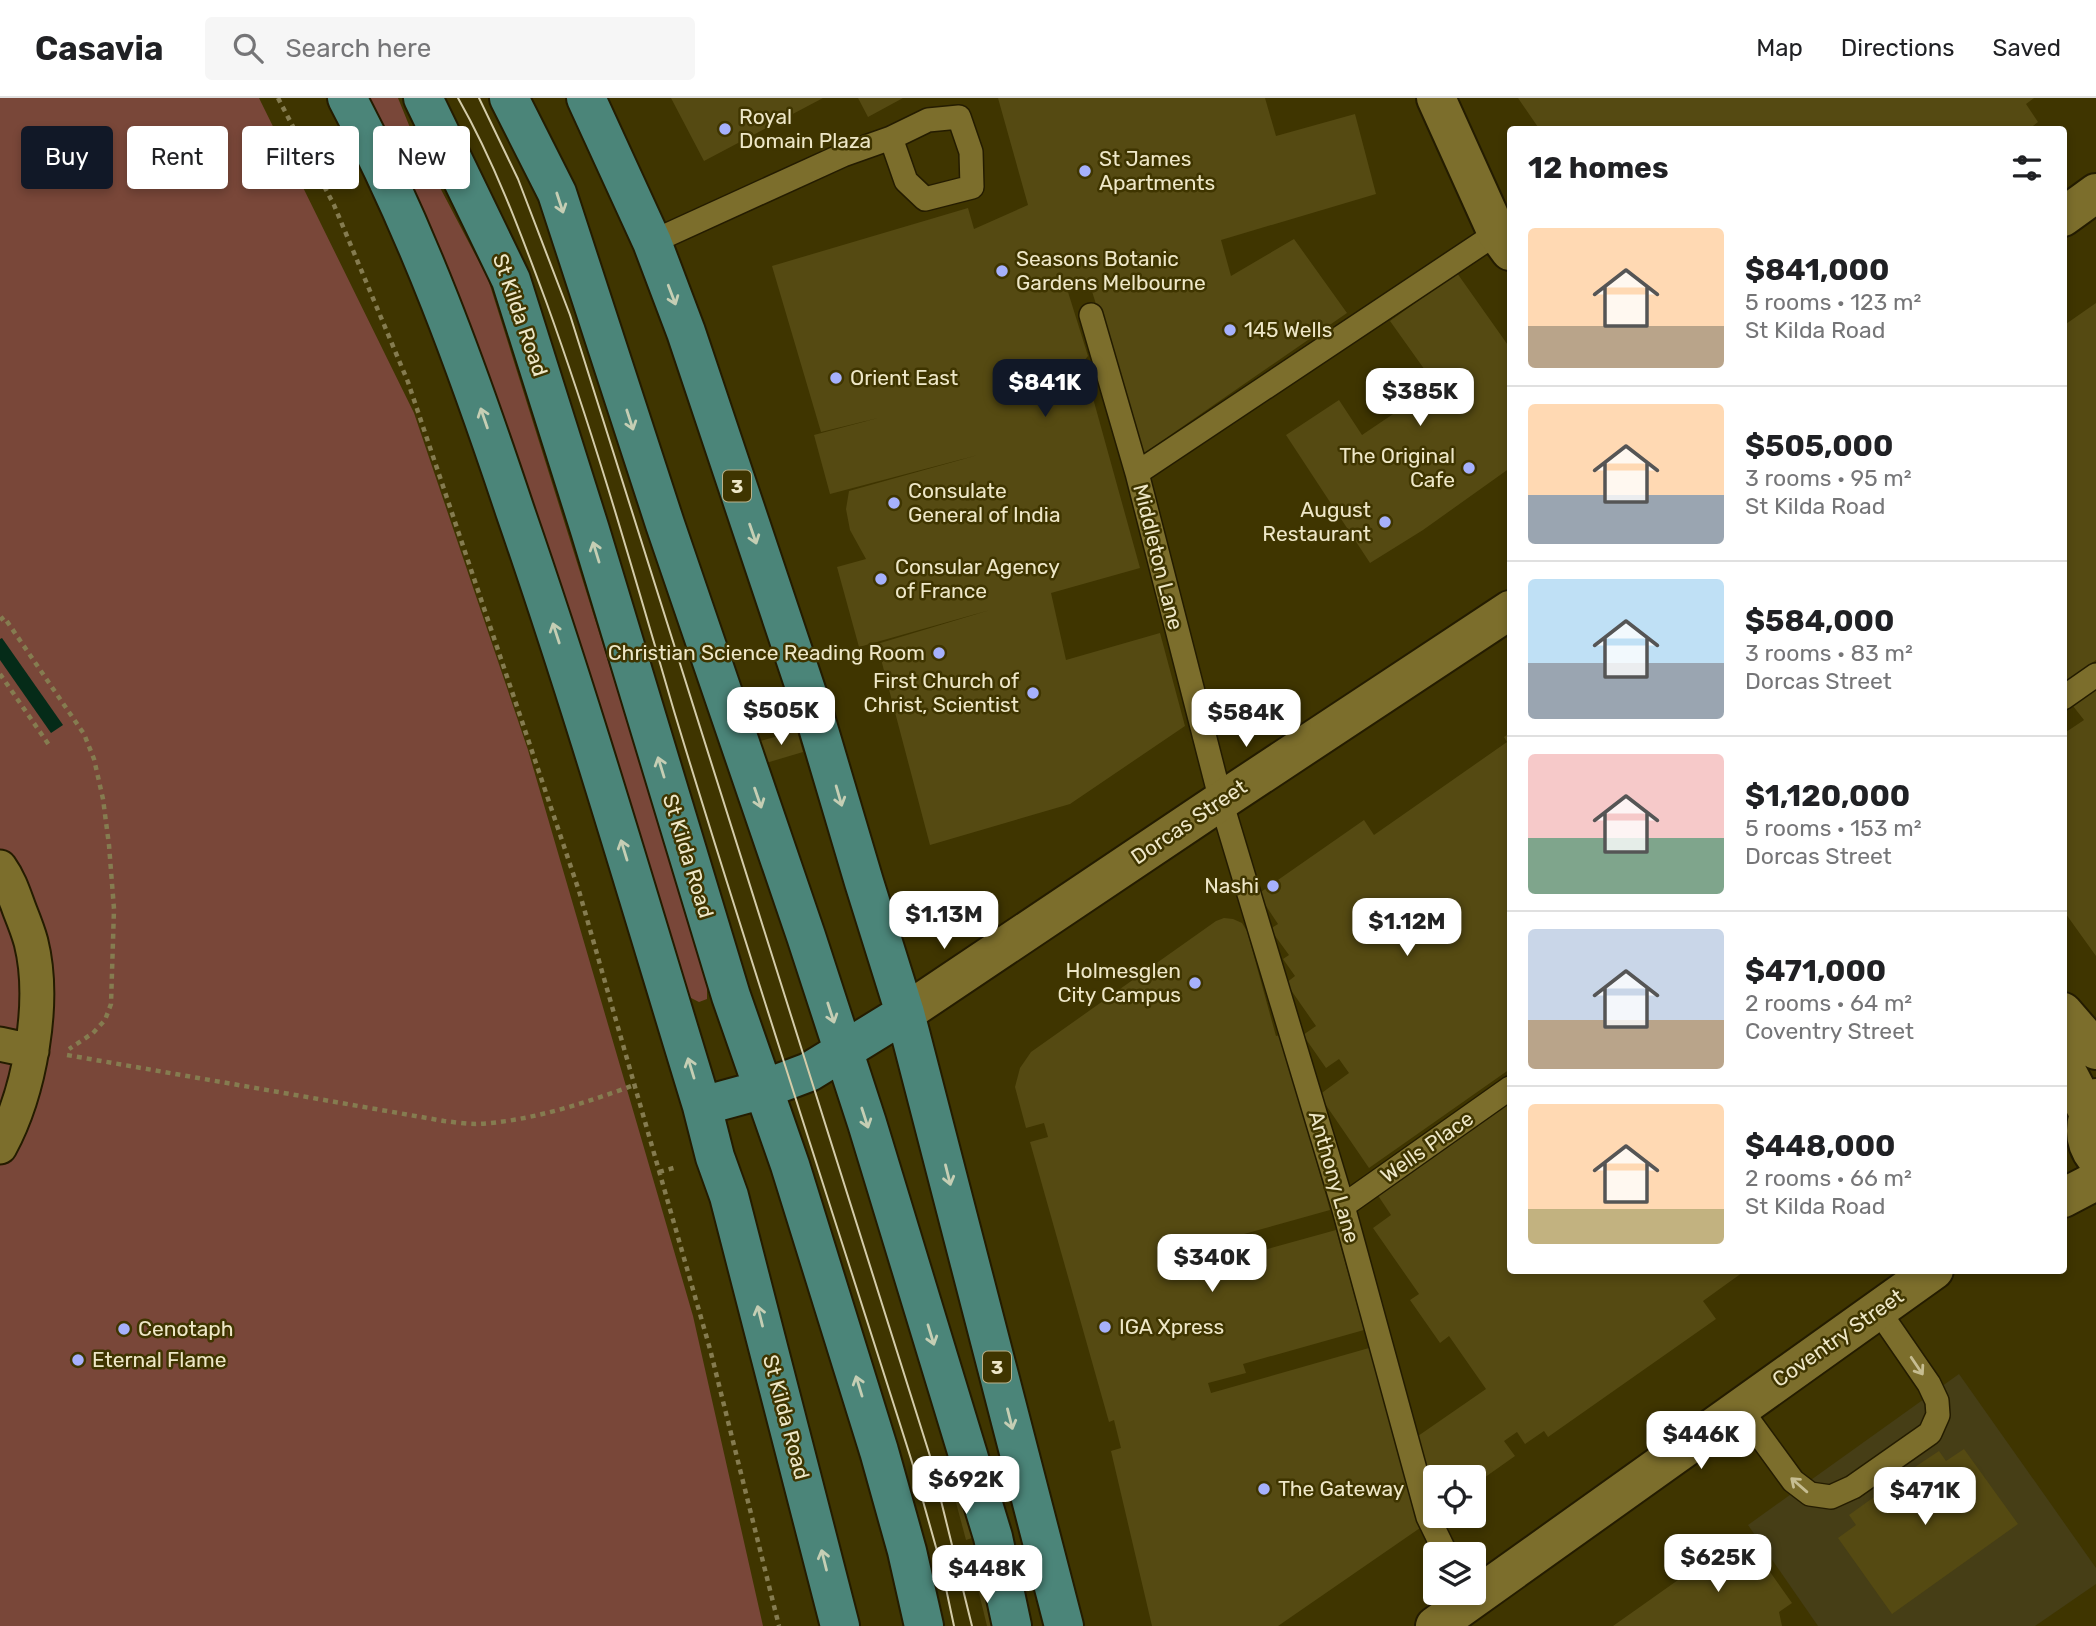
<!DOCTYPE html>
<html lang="en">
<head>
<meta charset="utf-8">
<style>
  :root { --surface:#fff; --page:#f6f6f6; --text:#202124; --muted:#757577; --line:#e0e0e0; --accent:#111827 }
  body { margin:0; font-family:Rubik,sans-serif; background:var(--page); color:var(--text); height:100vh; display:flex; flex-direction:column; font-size:26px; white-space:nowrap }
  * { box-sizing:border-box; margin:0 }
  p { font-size:23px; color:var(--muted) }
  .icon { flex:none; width:38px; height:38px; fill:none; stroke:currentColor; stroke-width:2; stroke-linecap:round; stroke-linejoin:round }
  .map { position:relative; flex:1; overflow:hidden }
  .panel { position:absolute; left:1507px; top:28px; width:560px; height:1148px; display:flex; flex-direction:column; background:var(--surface); border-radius:7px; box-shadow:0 4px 10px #0003 }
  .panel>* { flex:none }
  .guide { position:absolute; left:21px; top:28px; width:665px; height:63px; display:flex; gap:14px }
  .tools { position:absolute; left:1423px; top:1367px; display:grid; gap:14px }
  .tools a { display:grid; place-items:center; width:63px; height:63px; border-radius:7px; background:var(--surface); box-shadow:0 4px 10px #0003; font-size:35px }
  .price { position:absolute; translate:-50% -60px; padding:0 16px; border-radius:14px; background:#fff; color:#222; font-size:23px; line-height:46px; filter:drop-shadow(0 2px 4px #0008) }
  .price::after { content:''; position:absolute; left:50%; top:42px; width:21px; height:16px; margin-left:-10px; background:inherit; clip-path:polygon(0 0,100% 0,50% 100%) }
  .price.selected { background:var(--accent); color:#fff }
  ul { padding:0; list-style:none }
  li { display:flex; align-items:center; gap:21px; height:175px; padding:0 21px }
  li+li { border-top:2px solid var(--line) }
  li span { display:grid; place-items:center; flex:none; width:196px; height:140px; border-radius:7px; color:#555 }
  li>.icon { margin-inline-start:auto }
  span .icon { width:84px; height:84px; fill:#fffc; stroke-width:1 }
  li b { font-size:30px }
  h2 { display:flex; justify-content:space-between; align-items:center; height:84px; padding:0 21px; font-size:30px }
  .tag { padding:0 24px; border-radius:7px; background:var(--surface); box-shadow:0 4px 10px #0003; font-size:24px; line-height:63px }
  .tag.selected { background:var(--accent); color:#fff }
  header { display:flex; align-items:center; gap:42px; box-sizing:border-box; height:98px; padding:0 35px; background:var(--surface); border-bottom:2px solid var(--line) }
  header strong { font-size:33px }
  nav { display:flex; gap:38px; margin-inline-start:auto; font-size:24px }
  .search { width:490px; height:63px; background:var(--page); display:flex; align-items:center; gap:18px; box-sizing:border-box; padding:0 24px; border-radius:7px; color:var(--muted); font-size:26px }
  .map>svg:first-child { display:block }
  .built { fill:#463e16 }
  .green { fill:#794739 }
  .water { fill:#052b18 }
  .building { fill:#554a12 }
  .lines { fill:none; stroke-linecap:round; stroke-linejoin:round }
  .service-casing { stroke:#241c00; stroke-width:26 }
  .pedestrian-casing { stroke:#241c00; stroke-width:37 }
  .minor-casing { stroke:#241c00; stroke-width:42 }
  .primary-casing { stroke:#241c00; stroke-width:42 }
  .path { stroke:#857c50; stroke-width:4.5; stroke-dasharray:5 5; stroke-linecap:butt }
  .service { stroke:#7c6e2c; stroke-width:23 }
  .pedestrian { stroke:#7c6e2c; stroke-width:33 }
  .minor { stroke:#7c6e2c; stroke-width:38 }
  .primary { stroke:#4b8579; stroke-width:38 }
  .tram { stroke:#d4cca9; stroke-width:2 }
  .oneway { stroke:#c5ceb4 }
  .oneway2 { stroke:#c6bd91 }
  .poi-dot { fill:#a6b1fc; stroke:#3f3500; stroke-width:2.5 }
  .labels { text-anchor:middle; stroke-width:5; stroke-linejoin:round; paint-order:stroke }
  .shield { fill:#3f3500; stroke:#bab28b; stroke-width:2 }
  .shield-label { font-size:19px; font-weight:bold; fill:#eee7c7 }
  .poi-label { font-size:21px; fill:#eee7c7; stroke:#3f3500; text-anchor:start }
  .street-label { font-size:21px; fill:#eee7c7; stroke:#3f3500 }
</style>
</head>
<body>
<header>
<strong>Casavia</strong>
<div class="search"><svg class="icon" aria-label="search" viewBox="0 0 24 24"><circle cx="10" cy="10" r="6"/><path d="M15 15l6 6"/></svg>Search here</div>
<nav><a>Map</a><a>Directions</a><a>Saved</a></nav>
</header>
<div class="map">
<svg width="2096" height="1528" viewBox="0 0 2096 1528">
  <rect width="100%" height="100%" fill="#3f3500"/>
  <!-- built -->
  <path class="built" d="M1959,1276l137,194v16l-61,42h-217l-70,-101z"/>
  <!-- green -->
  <path class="green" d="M0,0h259l155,315 114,337 165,566 70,310h-763z
    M366,0h32l17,42 73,139 147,468 72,218v34l-8,3 -12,-6 -66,-223 -148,-432 -44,-118z"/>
  <!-- water -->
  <path class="water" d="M2,540l61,87 -12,8 -51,-73v-21z"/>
  <!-- building -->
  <path class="building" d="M671,0h152l-119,63z
    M858,0h45l-35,19z
    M998,0h267l11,38 79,-22 21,80 -155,46 10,36 63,-37 53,74 -204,141 -53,-169 -22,7 20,64 -5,6 57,206 -89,25 15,67 94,-27 25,93 -115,78 -140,41 -53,-201 113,-34 -131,37 -22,-80 29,-8 -16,-29 -4,-21 3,-18 129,-36 -148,39 -16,-59 64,-17 -57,14 -49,-166 196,-58 6,21 54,-24z
    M1518,0h516l-8,6 12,18 -10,8h-488z
    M1457,175l53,75v120l-87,62 -53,33 -84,-128 53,-35 23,35 37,-25 -7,-12 35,-25 -37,-52z
    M2096,205v357l-33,24v-358z
    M2096,592v266l-33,-46v-176l21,-14 -11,-14z
    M797,633l6,21 -37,11 -6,-22z
    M1510,635v336l-141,99 -50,-73 30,-22 -10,-14 -13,9 -23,-33 13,-9 -30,-43 9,-7 -12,-17 6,-4 -19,-26 8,-5 -20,-30 106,-74 10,15 133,-93 -3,-5z
    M1224,820l9,1 9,4 5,8 29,105 5,-1 49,175 -158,44 5,20 159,-44 28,100 -121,34 3,9 -38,10 3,10 158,-45 51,180 -142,98h-126l-41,-175 10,-3 -7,-28 -5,2 -79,-280 18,-5 -4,-14 -18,5 -11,-41 5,-19 11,-16 185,-131z
    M1510,1003v169h236l-43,31 13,18 -168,118 -4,-6 -19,13 -8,-12 -13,9 11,15 -41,29v-8h-39l-1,18 -16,-59 68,-47 -37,-53 -9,7 -30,-43 9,-6 -46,-66 18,-13 -14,-21z
    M1964,1351l54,75 -126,90 -54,-76 18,-13 -7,-10 25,-18 -1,-2 66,-44 7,10z
    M966,1393l12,45 -12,4 -12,-45z
    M1743,1436l49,69 -13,9 3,14h-169z
    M987,1485l11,43h-11l-10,-41z"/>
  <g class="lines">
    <defs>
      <path id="service" d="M652,144l191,-87 48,-17 37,-18 31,-3 12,35 1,35 -47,12 -19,-18 -15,-43
        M1091,217l46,158 84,328 122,405 85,311 18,37
        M1137,375l360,-240
        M2063,600l33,-23
        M1343,1108l167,-118
        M1739,1309l54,74 17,13 21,3 22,-10 77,-54 8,-18 -1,-14 -8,-17 -51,-74"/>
      <path id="pedestrian" d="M0,769c10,14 14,28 20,44 4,10 8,20 11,31 15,60 -1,150 -31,205
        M0,946l32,7"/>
      <path id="minor" d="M1436,0l61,135 13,18
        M2063,119l33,-24
        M2063,914l33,38
        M905,915l316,-212 289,-191
        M2063,966l25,48
        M2096,1000c-11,20 -15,41 0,60
        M2063,1100l33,-17
        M1435,1528l499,-356"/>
      <path id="primary" d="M347,0c70,131 121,272 168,413 68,196 126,396 187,595l13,51 14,39 111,430
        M423,0l88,182 79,250 141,466 59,169 89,286 28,100 17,75
        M509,0l48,95 108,331 141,412 61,187 126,414 19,89
        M586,0l66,144 34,90 129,385 49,165 41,131 159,613
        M702,1008l62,-17 45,-17 96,-59"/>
    </defs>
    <!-- service casing -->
    <use href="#service" class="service-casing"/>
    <!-- pedestrian casing -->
    <use href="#pedestrian" class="pedestrian-casing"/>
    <!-- minor casing -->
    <use href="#minor" class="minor-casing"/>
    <!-- primary casing -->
    <use href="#primary" class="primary-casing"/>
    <!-- path -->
    <path class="path" d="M278,0l56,107 74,177 171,509 131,458 69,277
      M0,522l4,-3 80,117 10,25 9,40 6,46 5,64 -3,95 -6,16 -12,13 -24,16
      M0,576l49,71
      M67,957l377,66c10,1 22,3 32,3 51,-2 110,-21 158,-39
      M659,1074l18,-5"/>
    <!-- service -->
    <use href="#service" class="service"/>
    <!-- pedestrian -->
    <use href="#pedestrian" class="pedestrian"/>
    <!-- minor -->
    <use href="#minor" class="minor"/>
    <!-- primary -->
    <use href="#primary" class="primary"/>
    <!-- tram -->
    <path class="tram" d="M458,0c37,65 63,136 89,206 48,133 87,270 127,407 76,251 159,501 238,751l29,103 13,61
      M479,0l39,81 52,136 360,1141 42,170"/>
  </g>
  <!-- one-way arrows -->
  <defs><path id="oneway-shaft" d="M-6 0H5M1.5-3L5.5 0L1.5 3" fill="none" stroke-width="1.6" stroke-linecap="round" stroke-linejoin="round" transform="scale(1.75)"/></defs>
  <g class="oneway">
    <use href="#oneway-shaft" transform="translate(560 105) rotate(72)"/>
    <use href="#oneway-shaft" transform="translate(672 197) rotate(69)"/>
    <use href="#oneway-shaft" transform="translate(484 320) rotate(-109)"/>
    <use href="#oneway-shaft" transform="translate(630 322) rotate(72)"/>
    <use href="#oneway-shaft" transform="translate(753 436) rotate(71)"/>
    <use href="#oneway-shaft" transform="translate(596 454) rotate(-107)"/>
    <use href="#oneway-shaft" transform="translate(556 535) rotate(-108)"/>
    <use href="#oneway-shaft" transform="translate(661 669) rotate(-107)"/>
    <use href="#oneway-shaft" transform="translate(839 698) rotate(74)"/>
    <use href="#oneway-shaft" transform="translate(758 700) rotate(71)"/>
    <use href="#oneway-shaft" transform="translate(624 752) rotate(-107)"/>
    <use href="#oneway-shaft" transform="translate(831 915) rotate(72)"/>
    <use href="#oneway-shaft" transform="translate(691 970) rotate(-107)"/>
    <use href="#oneway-shaft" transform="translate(865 1020) rotate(72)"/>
    <use href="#oneway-shaft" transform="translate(948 1077) rotate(76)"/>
    <use href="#oneway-shaft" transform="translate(760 1218) rotate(-104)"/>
    <use href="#oneway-shaft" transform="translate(931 1237) rotate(73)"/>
    <use href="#oneway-shaft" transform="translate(859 1288) rotate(-107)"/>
    <use href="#oneway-shaft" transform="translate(1010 1321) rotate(76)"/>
    <use href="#oneway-shaft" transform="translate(824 1462) rotate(-104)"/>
  </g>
  <g class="oneway2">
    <use href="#oneway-shaft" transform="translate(1917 1268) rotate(56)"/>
    <use href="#oneway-shaft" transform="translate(1799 1387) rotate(-139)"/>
  </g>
  <!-- markers -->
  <g class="poi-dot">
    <circle cx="725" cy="31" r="7"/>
    <circle cx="1085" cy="73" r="7"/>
    <circle cx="1002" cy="173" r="7"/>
    <circle cx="1230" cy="232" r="7"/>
    <circle cx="836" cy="280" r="7"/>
    <circle cx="1469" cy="370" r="7"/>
    <circle cx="894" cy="405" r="7"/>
    <circle cx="1385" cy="424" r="7"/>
    <circle cx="881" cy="481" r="7"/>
    <circle cx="939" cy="555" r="7"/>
    <circle cx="1033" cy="595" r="7"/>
    <circle cx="1273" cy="788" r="7"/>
    <circle cx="1195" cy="885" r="7"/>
    <circle cx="1105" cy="1229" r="7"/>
    <circle cx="124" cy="1231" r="7"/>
    <circle cx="78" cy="1262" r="7"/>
    <circle cx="1264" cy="1391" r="7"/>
  </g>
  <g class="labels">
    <!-- shield labels -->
    <g class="shield">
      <rect x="723" y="372.5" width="28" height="31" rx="5"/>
      <rect x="983" y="1253.5" width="28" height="31" rx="5"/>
    </g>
    <g class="shield-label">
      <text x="737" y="395">3</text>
      <text x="997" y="1276">3</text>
    </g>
    <!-- poi labels -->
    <g class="poi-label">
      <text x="739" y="26">Royal<tspan x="739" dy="24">Domain Plaza</tspan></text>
      <text x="1099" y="68">St James<tspan x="1099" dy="24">Apartments</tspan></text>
      <text x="1016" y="168">Seasons Botanic<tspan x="1016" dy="24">Gardens Melbourne</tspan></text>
      <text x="1244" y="239">145 Wells</text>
      <text x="850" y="287">Orient East</text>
      <text x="1455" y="365" text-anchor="end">The Original<tspan x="1455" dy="24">Cafe</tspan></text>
      <text x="908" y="400">Consulate<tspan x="908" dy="24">General of India</tspan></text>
      <text x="1371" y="419" text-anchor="end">August<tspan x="1371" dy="24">Restaurant</tspan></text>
      <text x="895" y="476">Consular Agency<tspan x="895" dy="24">of France</tspan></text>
      <text x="925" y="562" text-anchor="end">Christian Science Reading Room</text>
      <text x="1019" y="590" text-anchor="end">First Church of<tspan x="1019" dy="24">Christ, Scientist</tspan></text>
      <text x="1259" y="795" text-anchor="end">Nashi</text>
      <text x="1181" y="880" text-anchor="end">Holmesglen<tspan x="1181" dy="24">City Campus</tspan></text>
      <text x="1119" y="1236">IGA Xpress</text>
      <text x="138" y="1238">Cenotaph</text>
      <text x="92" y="1269">Eternal Flame</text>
      <text x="1278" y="1398">The Gateway</text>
    </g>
    <!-- street labels -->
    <g class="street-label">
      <text transform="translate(520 217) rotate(71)" y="7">St Kilda Road</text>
      <text transform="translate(1158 459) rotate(76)" y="7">Middleton Lane</text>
      <text transform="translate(1189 724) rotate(-34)" y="7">Dorcas Street</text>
      <text transform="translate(688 758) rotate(73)" y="7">St Kilda Road</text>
      <text transform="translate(1427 1049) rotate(-35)" y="7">Wells Place</text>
      <text transform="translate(1334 1079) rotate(74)" y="7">Anthony Lane</text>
      <text transform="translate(1838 1240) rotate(-35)" y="7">Coventry Street</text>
      <text transform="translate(786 1319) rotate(75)" y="7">St Kilda Road</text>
    </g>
  </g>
</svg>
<div class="tools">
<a><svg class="icon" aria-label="locate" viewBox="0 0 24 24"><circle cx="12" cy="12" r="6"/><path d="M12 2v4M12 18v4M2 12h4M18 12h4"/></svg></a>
<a><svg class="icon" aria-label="layers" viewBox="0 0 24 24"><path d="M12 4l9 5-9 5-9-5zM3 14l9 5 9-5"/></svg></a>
</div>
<b class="price selected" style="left:1045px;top:321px">$841K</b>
<b class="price" style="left:1420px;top:330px">$385K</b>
<b class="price" style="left:781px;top:649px">$505K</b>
<b class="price" style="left:1246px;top:651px">$584K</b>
<b class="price" style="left:944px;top:853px">$1.13M</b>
<b class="price" style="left:1407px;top:860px">$1.12M</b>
<b class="price" style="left:1212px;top:1196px">$340K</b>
<b class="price" style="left:1701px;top:1373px">$446K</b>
<b class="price" style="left:966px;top:1418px">$692K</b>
<b class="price" style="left:1925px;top:1429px">$471K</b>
<b class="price" style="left:1718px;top:1496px">$625K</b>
<b class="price" style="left:987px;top:1507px">$448K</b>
<div class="guide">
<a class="tag selected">Buy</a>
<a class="tag">Rent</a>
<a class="tag">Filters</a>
<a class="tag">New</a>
</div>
<section class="panel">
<h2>12 homes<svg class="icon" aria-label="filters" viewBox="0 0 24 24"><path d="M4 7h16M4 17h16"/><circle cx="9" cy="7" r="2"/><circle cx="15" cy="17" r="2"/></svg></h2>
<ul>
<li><span style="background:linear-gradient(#ffd9b3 70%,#b9a48a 0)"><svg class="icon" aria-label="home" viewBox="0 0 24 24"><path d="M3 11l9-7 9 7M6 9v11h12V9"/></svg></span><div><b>$841,000</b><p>5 rooms · 123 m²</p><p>St Kilda Road</p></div></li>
<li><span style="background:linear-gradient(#ffd9b3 65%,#9aa5b1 0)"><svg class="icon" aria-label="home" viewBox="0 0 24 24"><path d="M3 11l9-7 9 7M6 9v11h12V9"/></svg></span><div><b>$505,000</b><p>3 rooms · 95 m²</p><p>St Kilda Road</p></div></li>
<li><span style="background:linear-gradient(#bfe0f5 60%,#9aa5b1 0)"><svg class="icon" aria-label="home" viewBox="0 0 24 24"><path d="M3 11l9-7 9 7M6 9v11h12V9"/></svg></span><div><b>$584,000</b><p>3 rooms · 83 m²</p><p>Dorcas Street</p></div></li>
<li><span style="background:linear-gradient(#f6c9c9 60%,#7fa58c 0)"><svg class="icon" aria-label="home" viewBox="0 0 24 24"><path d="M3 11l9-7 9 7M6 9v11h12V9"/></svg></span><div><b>$1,120,000</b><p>5 rooms · 153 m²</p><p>Dorcas Street</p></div></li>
<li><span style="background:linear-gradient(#c9d6e8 65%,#b9a48a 0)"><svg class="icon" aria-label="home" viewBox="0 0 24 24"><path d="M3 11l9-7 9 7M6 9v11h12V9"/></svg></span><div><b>$471,000</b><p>2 rooms · 64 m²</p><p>Coventry Street</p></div></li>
<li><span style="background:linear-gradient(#ffd9b3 75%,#c2b280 0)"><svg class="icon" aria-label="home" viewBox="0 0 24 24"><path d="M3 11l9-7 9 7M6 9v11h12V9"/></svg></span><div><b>$448,000</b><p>2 rooms · 66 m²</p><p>St Kilda Road</p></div></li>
</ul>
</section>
</div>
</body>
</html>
